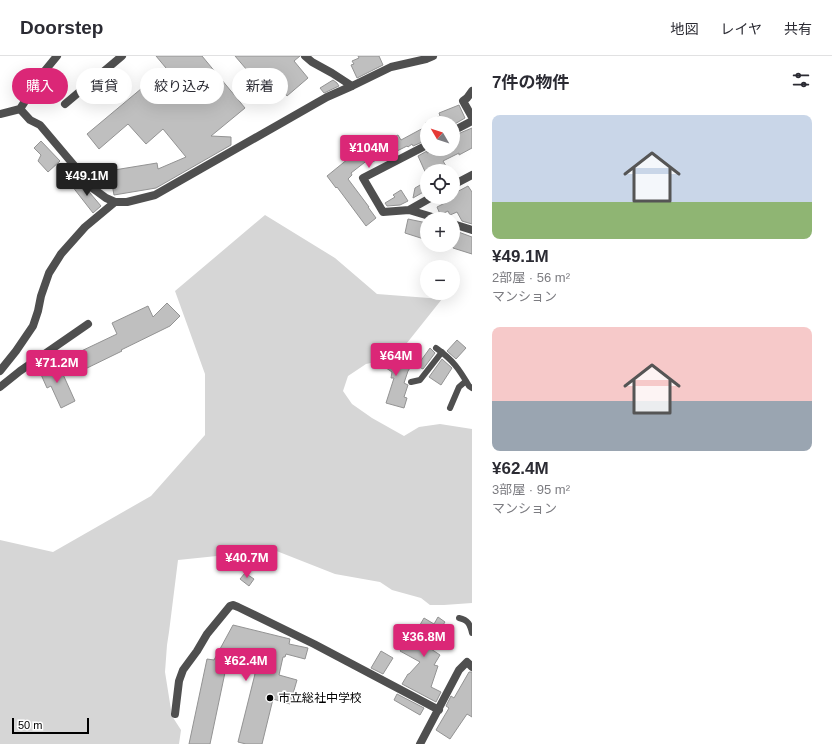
<!DOCTYPE html>
<html lang="ja">
<head>
<meta charset="utf-8">
<style>
  :root { --surface:#fff; --page:#f2f2f3; --text:#2b2b33; --muted:#7c7c81; --line:#e1e1e2; --accent:#db2777 }
  body { margin:0; font-family:Arial,"Noto Sans JP",sans-serif; background:var(--page); color:var(--text); height:100vh; display:flex; flex-direction:column; font-size:15px; white-space:nowrap }
  * { box-sizing:border-box; margin:0 }
  p { font-size:13px; color:var(--muted) }
  .icon { flex:none; width:22px; height:22px; fill:none; stroke:currentColor; stroke-width:2; stroke-linecap:round; stroke-linejoin:round }
  .map { position:relative; flex:1; overflow:hidden }
  .drawer { display:flex; flex-direction:column; background:var(--surface); width:360px }
  .drawer>* { flex:none }
  .hud { position:absolute; left:12px; top:12px; width:380px; height:36px; display:flex; gap:8px }
  .needle { width:26px; rotate:309deg }
  .fabs { position:absolute; left:420px; top:60px; display:grid; gap:8px }
  .fabs a { display:grid; place-items:center; width:40px; height:40px; border-radius:50%; background:var(--surface); box-shadow:0 4px 16px #0002; font-size:20px }
  .scale { position:absolute; left:12px; bottom:10px; width:77px; box-sizing:border-box; padding-left:4px; border:2px solid #000; border-top:0; font-size:11px; line-height:14px; white-space:nowrap; color:#000; -webkit-text-stroke:3px #fff; paint-order:stroke }
  .price { position:absolute; translate:-50% -34px; padding:0 9px; border-radius:4px; background:var(--accent); color:#fff; font-size:13px; line-height:26px; filter:drop-shadow(0 1px 2px #0008) }
  .price::after { content:''; position:absolute; left:50%; top:24px; width:12px; height:9px; margin-left:-6px; background:inherit; clip-path:polygon(0 0,100% 0,50% 100%) }
  .price.on { background:#222; color:#fff }
  ul { padding:0; list-style:none }
  li { display:grid; align-content:center; gap:8px; height:212px; padding:0 20px }
  li span { display:grid; place-items:center; height:124px; border-radius:8px; color:#555 }
  li>.icon { margin-inline-start:auto }
  span .icon { width:72px; height:72px; fill:#fffc; stroke-width:1 }
  li b { font-size:17px }
  h2 { display:flex; justify-content:space-between; align-items:center; height:48px; padding:0 20px; font-size:17px }
  .chip { padding:0 14px; border-radius:18px; background:var(--surface); box-shadow:0 4px 16px #0002; font-size:14px; line-height:36px }
  .chip.on { background:var(--accent); color:#fff }
  header { display:flex; align-items:center; gap:24px; box-sizing:border-box; height:56px; padding:0 20px; background:var(--surface); border-bottom:1px solid var(--line) }
  header strong { font-size:19px }
  nav { display:flex; gap:22px; margin-inline-start:auto; font-size:14px }
  main { display:flex; flex:1; min-height:0 }
  .map>svg:first-child { display:block }
  .green { fill:#d6d6d6 }
  .building { fill:#bfbfbf; stroke:#939393 }
  .lines { fill:none; stroke-linecap:round; stroke-linejoin:round }
  .lane { stroke:#4f4f4f; stroke-width:6 }
  .street { stroke:#4f4f4f; stroke-width:8 }
  .poi-dot { fill:#000; stroke:#fff; stroke-width:1.5 }
  .labels { text-anchor:middle; stroke-width:3.5; stroke-linejoin:round; paint-order:stroke }
  .poi-label { font-size:12px; fill:#000; stroke:#fff; text-anchor:start }
</style>
</head>
<body>
<header>
<strong>Doorstep</strong>
<nav><a>地図</a><a>レイヤ</a><a>共有</a></nav>
</header>
<main>
<div class="map">
<svg width="472" height="688" viewBox="0 0 472 688">
  <rect width="100%" height="100%" fill="#fff"/>
  <!-- green -->
  <path class="green" d="M265,159l70,43 42,36 65,5 -47,59 -29,6 -18,12 -5,15 9,13 20,14 32,18 15,-9 21,-3 32,5v174l-28,2h-14l-9,-7 -29,-8 -12,-8 -45,-8 -61,-24 -96,10 -9,72 -2,13 -2,27 7,44 9,14 -2,14h-179v-204l53,12 98,-56 54,-61v-61l-30,-83z"/>
  <!-- building -->
  <path class="building" d="M156,0h46l43,52 -34,28 20,1v8l-75,43 -42,7 -4,-22 -13,11 -9,-11 3,-2 -2,-2 6,-5 7,8 55,-9 1,6 28,-12 -23,-28 -17,15 -18,-20 -29,25 -12,-15 79,-66z
    M235,0h65l-6,5 14,17 -21,18 -5,-6 -6,3 -6,-8 -6,5z
    M358,0h21l4,9 -26,13 -6,-13 3,-1 -2,-3 7,-3z
    M333,24l4,3 2,3 -15,7 -4,-5z
    M459,49l6,13 -12,7v-2h-28l15,-7 -1,-3z
    M427,70v14l-14,6 -1,-2 -4,3 -1,-1 -18,9v-1l-19,9 -1,-4 -18,14 1,2 -4,4 21,28h-1l8,11 -10,8 -29,-39 -1,1 -9,-12 32,-26 19,-9 2,3 18,-9 3,5z
    M472,72v20l-13,7v-2l-16,8 6,10h-22v5l-9,-20 9,-5v2l9,-4h17v-13z
    M41,85l19,20 -12,11 -10,-11 3,-6 -7,-7z
    M79,124l22,26 -8,7 -21,-27z
    M427,125v9l-14,8 2,-10z
    M468,130l4,6v32l-10,-3 -5,-9 -7,3 -2,-4 -6,3h-2l-3,-7 14,-7 -1,-3h3v-3z
    M401,134l7,11 -8,4 -13,1 -2,-3 10,-6 -2,-2z
    M408,163l19,4v17l-22,-7z
    M453,174l19,7v17l-19,-6z
    M167,247l13,13 -10,10 -49,24 1,1 -39,19 -8,-16 42,-20 -5,-11 36,-17 5,11z
    M457,284l9,8 -10,11 -9,-8z
    M430,292l5,5 -12,16 -6,-3z
    M379,293l19,12 5,-7 11,8 -6,9 -4,12 4,2 -4,12 3,1 -3,10 -18,-5 8,-25h-3l1,-6 -19,-13z
    M442,303l10,9 -11,17 -12,-8z
    M57,305l18,40 -14,7 -10,-22 -4,2 -8,-18z
    M245,517l9,6 -5,7 -9,-7z
    M438,561l7,5 -4,6 2,1 -12,20 9,6 -6,10 4,1 -7,21 10,5 -5,10 -34,-18 6,-10h1l11,-12 -20,-11 10,-15 -1,-1 6,-7 2,2 7,-12 10,6z
    M233,569l57,14 -1,5 19,4 -3,11 -19,-5 -1,3h-2l-4,18 18,5 -7,24 -17,-5 -11,45h-16l-8,-2 17,-68 -28,-11 -17,81h-21l18,-85 7,1z
    M381,595l12,7 -10,16 -12,-6z
    M469,616h3v45l-5,-3 -17,25 -14,-9 13,-22 -3,-2 5,-10 3,2z
    M397,638l27,14 -4,7 -26,-15z"/>
  <g class="lines">
    <!-- lane -->
    <path class="lane" d="M436,292c17,12 23,21 33,38l3,2
      M411,326l9,-2 22,-28
      M450,352l9,-21 7,-6
      M459,562c9,2 11,6 13,15"/>
    <!-- street -->
    <path class="street" d="M305,0l7,6 20,11 20,13
      M472,35l-5,7 -4,3 9,16
      M65,48l57,-48
      M20,53l23,-36 14,-17
      M0,58l20,-5 10,11 10,5 38,45 13,17 15,11 9,4h12l28,-7 172,-98 25,-11 39,-19 35,-8 7,-3
      M453,75l19,-10
      M427,89l-64,33 20,34 26,-2 30,9
      M453,129l19,-10
      M409,154l23,-13
      M453,168l19,6
      M0,315l16,-20 17,-25 5,-15 3,-15 8,-23 12,-19 24,-27 30,-25
      M0,331l20,-16 68,-47
      M175,658l4,-33 4,-11 14,-19 10,-17 23,-28 3,-1 5,2 76,37 125,66
      M420,688l39,-74 8,-8 5,5"/>
  </g>
  <!-- markers -->
  <circle class="poi-dot" cx="270" cy="642" r="4"/>
  <g class="labels">
    <!-- poi labels -->
    <g class="poi-label">
      <text x="278" y="646">市立総社中学校</text>
    </g>
  </g>
</svg>
<div class="fabs">
<a><svg class="needle" viewBox="-14 -14 28 28"><path d="M0-13l5 13h-10z" fill="#e53935"/><path d="M0 13l5-13h-10z" fill="#7c7c81"/></svg></a>
<a><svg class="icon" aria-label="locate" viewBox="0 0 24 24"><circle cx="12" cy="12" r="6"/><path d="M12 2v4M12 18v4M2 12h4M18 12h4"/></svg></a>
<a>+</a>
<a>−</a>
</div>
<div class="scale">50 m</div>
<b class="price" style="left:369px;top:113px">¥104M</b>
<b class="price on" style="left:87px;top:141px">¥49.1M</b>
<b class="price" style="left:396px;top:321px">¥64M</b>
<b class="price" style="left:57px;top:328px">¥71.2M</b>
<b class="price" style="left:247px;top:523px">¥40.7M</b>
<b class="price" style="left:424px;top:602px">¥36.8M</b>
<b class="price" style="left:246px;top:626px">¥62.4M</b>
<div class="hud">
<a class="chip on">購入</a>
<a class="chip">賃貸</a>
<a class="chip">絞り込み</a>
<a class="chip">新着</a>
</div>
</div>
<section class="drawer">
<h2>7件の物件<svg class="icon" aria-label="filters" viewBox="0 0 24 24"><path d="M4 7h16M4 17h16"/><circle cx="9" cy="7" r="2"/><circle cx="15" cy="17" r="2"/></svg></h2>
<ul>
<li><span style="background:linear-gradient(#c9d6e8 70%,#8fb573 0)"><svg class="icon" aria-label="home" viewBox="0 0 24 24"><path d="M3 11l9-7 9 7M6 9v11h12V9"/></svg></span><div><b>¥49.1M</b><p>2部屋 · 56 m²</p><p>マンション</p></div></li>
<li><span style="background:linear-gradient(#f6c9c9 60%,#9aa5b1 0)"><svg class="icon" aria-label="home" viewBox="0 0 24 24"><path d="M3 11l9-7 9 7M6 9v11h12V9"/></svg></span><div><b>¥62.4M</b><p>3部屋 · 95 m²</p><p>マンション</p></div></li>
</ul>
</section>
</main>
</body>
</html>
